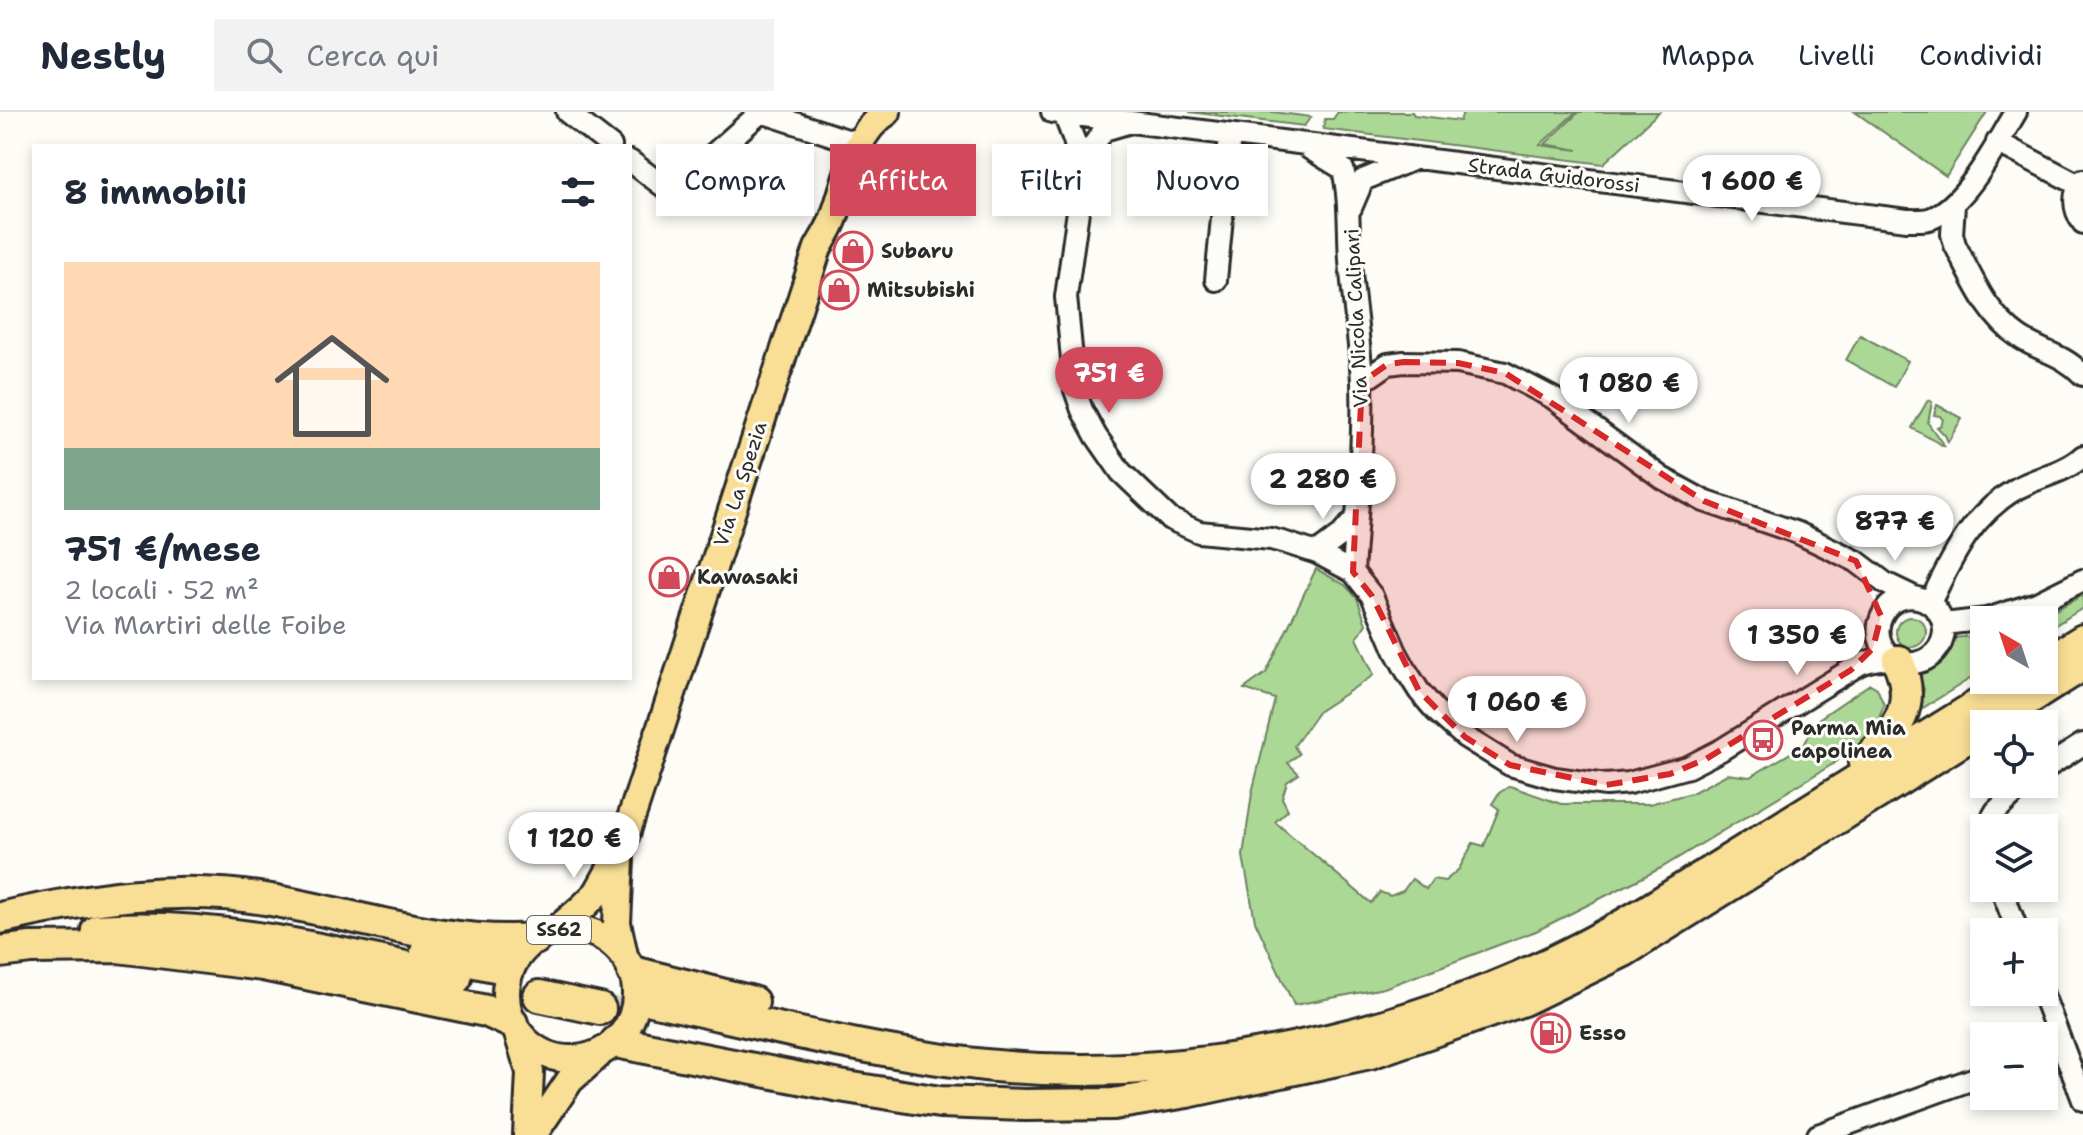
<!DOCTYPE html>
<html lang="it">
<head>
<meta charset="utf-8">
<style>
  :root { --surface:#fff; --page:#f2f2f3; --text:#1f2937; --muted:#747a83; --line:#e0e1e3; --accent:#d1495b }
  body { margin:0; font-family:"Shantell Sans",sans-serif; background:var(--page); color:var(--text); height:100vh; display:flex; flex-direction:column; font-size:30px; white-space:nowrap }
  * { box-sizing:border-box; margin:0 }
  p { font-size:26px; color:var(--muted) }
  .icon { flex:none; width:44px; height:44px; fill:none; stroke:currentColor; stroke-width:2; stroke-linecap:round; stroke-linejoin:round }
  .map { position:relative; flex:1; overflow:hidden }
  .details { position:absolute; left:32px; top:32px; width:600px; height:536px; display:flex; flex-direction:column; background:var(--surface); border-radius:0px; box-shadow:0 4px 12px #0003 }
  .details>* { flex:none }
  .top-card { position:absolute; left:656px; top:32px; width:760px; height:72px; display:flex; gap:16px }
  .needle { width:52px; rotate:321deg }
  .buttons { position:absolute; left:1970px; top:494px; display:grid; gap:16px }
  .buttons a { display:grid; place-items:center; width:88px; height:88px; border-radius:0px; background:var(--surface); box-shadow:0 4px 12px #0003; font-size:40px }
  .price { position:absolute; translate:-50% -68px; padding:0 18px; border-radius:28px; background:#fff; color:#222; font-size:26px; line-height:52px; filter:drop-shadow(0 2px 4px #0008) }
  .price::after { content:''; position:absolute; left:50%; top:48px; width:24px; height:18px; margin-left:-12px; background:inherit; clip-path:polygon(0 0,100% 0,50% 100%) }
  .price.active { background:var(--accent); color:#fff }
  ul { padding:0; list-style:none }
  li { display:grid; align-content:center; gap:16px; height:424px; padding:0 32px }
  li+li { border-top:2px solid var(--line) }
  li span { display:grid; place-items:center; height:248px; border-radius:0px; color:#555 }
  li>.icon { margin-inline-start:auto }
  span .icon { width:144px; height:144px; fill:#fffc; stroke-width:1 }
  li b { font-size:34px }
  h2 { display:flex; justify-content:space-between; align-items:center; height:96px; padding:0 32px; font-size:34px }
  .chip { padding:0 28px; border-radius:0px; background:var(--surface); box-shadow:0 4px 12px #0003; font-size:28px; line-height:72px }
  .chip.active { background:var(--accent); color:#fff }
  header { display:flex; align-items:center; gap:48px; box-sizing:border-box; height:112px; padding:0 40px; background:var(--surface); border-bottom:2px solid var(--line) }
  header strong { font-size:38px }
  nav { display:flex; gap:44px; margin-inline-start:auto; font-size:28px }
  .search { width:560px; height:72px; background:var(--page); display:flex; align-items:center; gap:20px; box-sizing:border-box; padding:0 28px; border-radius:0px; color:var(--muted); font-size:30px }
  .map>svg:first-child { display:block }
  .green { fill:#acd896; stroke:#6c8260; stroke-width:2 }
  .lines { fill:none; stroke-linecap:round; stroke-linejoin:round }
  .highway-tunnel { stroke:#d3d2ce; stroke-width:30; stroke-dasharray:30 15; stroke-linecap:butt }
  .minor-casing { stroke:#2b2b2b; stroke-width:26 }
  .major-casing { stroke:#2b2b2b; stroke-width:32 }
  .highway-casing { stroke:#2b2b2b; stroke-width:36 }
  .minor { stroke:#fdfcf7; stroke-width:20 }
  .major { stroke:#f9df96; stroke-width:26 }
  .highway { stroke:#f9df96; stroke-width:30 }
  .marked { fill:#d62828; fill-opacity:0.2; stroke:#d62828; stroke-width:6; stroke-dasharray:16 10; stroke-linejoin:round }
  .labels { text-anchor:middle; stroke-width:6; stroke-linejoin:round; paint-order:stroke }
  .shield { fill:#fdfcf7; stroke:#6a6a68; stroke-width:2 }
  .shield-label { font-size:18px; font-weight:bold; fill:#2b2b2b }
  .street-label { font-size:20px; fill:#2b2b2b; stroke:#fdfcf7 }
  .poi-label { font-size:20px; font-weight:bold; fill:#2b2b2b; stroke:#fdfcf7; text-anchor:start }
</style>
</head>
<body>
<header>
<strong>Nestly</strong>
<div class="search"><svg class="icon" aria-label="search" viewBox="0 0 24 24"><circle cx="10" cy="10" r="6"/><path d="M15 15l6 6"/></svg>Cerca qui</div>
<nav><a>Mappa</a><a>Livelli</a><a>Condividi</a></nav>
</header>
<div class="map">
<svg width="2083" height="1023" viewBox="0 0 2083 1023">
  <rect width="100%" height="100%" fill="#fdfcf7"/>
  <filter id="ink" filterUnits="userSpaceOnUse"><feTurbulence type="fractalNoise" baseFrequency=".0125" numOctaves="2"/><feDisplacementMap in="SourceGraphic" scale="16" xChannelSelector="R" yChannelSelector="G"/><feConvolveMatrix kernelMatrix="1 2 1 2 8 2 1 2 1" color-interpolation-filters="sRGB"/></filter>
  <g filter="url(#ink)">
    <!-- green -->
    <path class="green" d="M1189,0h84l38,5 -7,9z
      M1338,0h74l2,3 46,6 3,-9h113l-36,33 38,5 -33,-6 34,-32h80l-56,52 -280,-35 2,-10h8z
      M1855,0h132l-41,64z
      M1860,223l48,26 -14,26 -48,-27z
      M1928,288l4,2 -4,21 17,24 -33,-19z
      M1937,293l25,13 -14,24 -3,-7 -8,-8 4,-2 2,-5 -3,-4 -6,-1z
      M1316,457l29,16 12,13 9,26 -9,14 17,37 -55,36 -25,35 5,8 -11,9 11,11 -12,8 -5,16 6,12 -13,12 96,81 9,-11 10,4 13,-5 9,-12 14,10 7,-10 12,2 14,-12 14,-26 11,3 15,-37 -7,-5 7,-11 11,-7 51,18h88l43,-11 35,-19 23,3 54,-32 13,-25 53,-36 7,4 7,17 -11,29 -40,30 -172,104 -125,63 -152,57 -90,17 -39,-84 -12,-65 9,-63 23,-94 -31,-10 22,-16z
      M2083,483v13l-39,24v-12h-7z
      M1896 520a15 15 0 1 1 30 0a15 15 0 1 1-30 0Z
      M1984,523v35l-66,41 6,-22 -8,-16c19,-6 30,-16 37,-35z"/>
    <g class="lines">
      <!-- highway-tunnel -->
      <path class="highway-tunnel" d="M490,874l49,10
        M600,897l48,10"/>
      <defs>
        <path id="minor" d="M567,0l44,34
          M1052,0l855,108c8,0 18,1 25,-2 34,-14 65,-74 84,-106
          M1064,2l10,26 7,31
          M1131,10l-27,8 -12,17 -11,24 -3,40 -12,86 9,93 7,20 14,26 25,36 49,47 29,13 72,7 15,4 31,10 36,19 19,24 24,56 11,20 12,19 17,20 29,26 45,28 45,13 51,7 23,-2 59,-16 33,-17 139,-86c8,-3 15,-5 24,-5 9,-1 15,4 24,4 22,2 40,-19 35,-40 -2,-10 -10,-19 -19,-23 -38,-15 -64,37 -29,59
          M1997,30l82,43
          M1310,37l33,20c7,30 5,60 7,91 3,41 10,82 12,122 2,64 -5,127 -9,190
          M630,49l41,31 90,-80 86,28
          M2083,68c-11,14 -10,29 0,43
          M1954,93l-2,29 3,11c18,34 32,70 64,92 22,15 43,16 64,38
          M1351,96l12,-28 49,-20
          M1216,168l14,-145
          M1362,270l26,-18 16,-2 54,1 47,10 48,25 109,80 42,23 94,32 58,28 29,22 29,14
          M1317,441l24,-18 14,-16
          M1930,491c22,-45 40,-87 86,-114 21,-12 49,-16 67,-33
          M1944,512l43,-5 50,-16 46,-23
          M2044,657l39,-25
          M1986,716l10,-17 29,-27
          M2001,776l17,44
          M2042,880l41,108
          M1818,1023l166,-60"/>
        <path id="major" d="M620,748l-3,63 7,32
          M506 882a65 65 0 1 1 130 0a65 65 0 1 1-130 0Z
          M555,819l28,-24 14,-14 23,-41 198,-604c5,-9 11,-18 15,-28 14,-36 19,-86 54,-108
          M518,922l12,38 -3,63
          M533,1023l37,-55 28,-25"/>
        <path id="highway" d="M2044,552l39,-24
          M1989,612l94,-59
          M1864,651c32,-32 55,-56 34,-102
          M0,806c86,-20 177,-34 265,-19 90,15 178,47 270,40
          M97,818c121,-9 241,23 359,48
          M0,840l31,-4 87,-1 145,18 223,46 26,12
          M426,840l69,14
          M633,860l120,30
          M539,884l61,13
          M652,888c110,24 221,53 333,65 225,23 469,-38 662,-154l371,-231
          M616,930l224,44 100,16 85,3 88,-1 74,-12 183,-39 153,-53 101,-49 360,-224"/>
      </defs>
      <!-- minor casing -->
      <use href="#minor" class="minor-casing"/>
      <!-- major casing -->
      <use href="#major" class="major-casing"/>
      <!-- highway casing -->
      <use href="#highway" class="highway-casing"/>
      <!-- minor -->
      <use href="#minor" class="minor"/>
      <!-- major -->
      <use href="#major" class="major"/>
      <!-- highway -->
      <use href="#highway" class="highway"/>
    </g>
  </g>
  <!-- marked area -->
  <path class="marked" d="M1404,250l54,1 47,10 199,128 152,60 25,55 -8,32 -22,22 -145,89 -36,15 -64,11 -96,-20 -45,-28 -46,-46 -47,-95 -19,-24 9,-190 26,-18z"/>
  <!-- icons -->
  <defs>
    <symbol id="shop-ring" viewBox="-11 -11 22 22"><circle r="9.5" fill="#fdfcf7" stroke="#d1495b" stroke-width="1.5"/><path d="M-5-2.5h2.3a2.7 3.5 0 0 1 5.4 0H5L5.5 6h-11ZM-1.5-2.5h3a1.5 2.3 0 0 0-3 0Z" fill="#d1495b"/></symbol>
    <symbol id="bus-ring" viewBox="-11 -11 22 22"><circle r="9.5" fill="#fdfcf7" stroke="#d1495b" stroke-width="1.5"/><path d="M-5-6H5V4H4V6H2V4H-2V6H-4V4H-5ZM-3.5-4V0h7V-4ZM-3.5 1.2v1.5H-2V1.2ZM2 1.2v1.5H3.5V1.2Z" fill="#d1495b"/></symbol>
    <symbol id="fuel-ring" viewBox="-11 -11 22 22"><circle r="9.5" fill="#fdfcf7" stroke="#d1495b" stroke-width="1.5"/><path d="M-5.5-6h7V0h2V4h1.3V-2.5L3-4.5l.8-.8L6-3V5H2.5V1h-1V6h-7ZM-4.2-4.7v3.2H.2V-4.7Z" fill="#d1495b"/></symbol>
  </defs>
  <g fill-rule="evenodd">
    <use href="#shop-ring" x="831" y="117" width="44" height="44"/>
    <use href="#shop-ring" x="817" y="156" width="44" height="44"/>
    <use href="#shop-ring" x="647" y="443" width="44" height="44"/>
    <use href="#bus-ring" x="1741" y="606" width="44" height="44"/>
    <use href="#fuel-ring" x="1529" y="899" width="44" height="44"/>
  </g>
  <g class="labels">
    <!-- shield labels -->
    <rect class="shield" x="527" y="804" width="64" height="28" rx="6"/>
    <g class="shield-label">
      <text x="559" y="824">SS62</text>
    </g>
    <!-- street labels -->
    <g class="street-label">
      <text transform="translate(1554 63) rotate(7)" y="7">Strada Guidorossi</text>
      <text transform="translate(1356 206) rotate(-93)" y="7">Via Nicola Calipari</text>
      <text transform="translate(740 372) rotate(-72)" y="7">Via La Spezia</text>
    </g>
    <!-- poi labels -->
    <g class="poi-label">
      <text x="881" y="146">Subaru</text>
      <text x="867" y="185">Mitsubishi</text>
      <text x="697" y="472">Kawasaki</text>
      <text x="1791" y="623">Parma Mia<tspan x="1791" dy="23">capolinea</tspan></text>
      <text x="1579" y="928">Esso</text>
    </g>
  </g>
</svg>
<div class="buttons">
<a><svg class="needle" viewBox="-14 -14 28 28"><path d="M0-13l5 13h-10z" fill="#e53935"/><path d="M0 13l5-13h-10z" fill="#747a83"/></svg></a>
<a><svg class="icon" aria-label="locate" viewBox="0 0 24 24"><circle cx="12" cy="12" r="6"/><path d="M12 2v4M12 18v4M2 12h4M18 12h4"/></svg></a>
<a><svg class="icon" aria-label="layers" viewBox="0 0 24 24"><path d="M12 4l9 5-9 5-9-5zM3 14l9 5 9-5"/></svg></a>
<a>+</a>
<a>−</a>
</div>
<b class="price" style="left:1752px;top:111px">1 600 €</b>
<b class="price active" style="left:1109px;top:303px">751 €</b>
<b class="price" style="left:1629px;top:313px">1 080 €</b>
<b class="price" style="left:1323px;top:409px">2 280 €</b>
<b class="price" style="left:1895px;top:451px">877 €</b>
<b class="price" style="left:1797px;top:565px">1 350 €</b>
<b class="price" style="left:1517px;top:632px">1 060 €</b>
<b class="price" style="left:574px;top:768px">1 120 €</b>
<div class="top-card">
<a class="chip">Compra</a>
<a class="chip active">Affitta</a>
<a class="chip">Filtri</a>
<a class="chip">Nuovo</a>
</div>
<section class="details">
<h2>8 immobili<svg class="icon" aria-label="filters" viewBox="0 0 24 24"><path d="M4 7h16M4 17h16"/><circle cx="9" cy="7" r="2"/><circle cx="15" cy="17" r="2"/></svg></h2>
<ul>
<li><span style="background:linear-gradient(#ffd9b3 75%,#7fa58c 0)"><svg class="icon" aria-label="home" viewBox="0 0 24 24"><path d="M3 11l9-7 9 7M6 9v11h12V9"/></svg></span><div><b>751 €/mese</b><p>2 locali · 52 m²</p><p>Via Martiri delle Foibe</p></div></li>
</ul>
</section>
</div>
</body>
</html>
